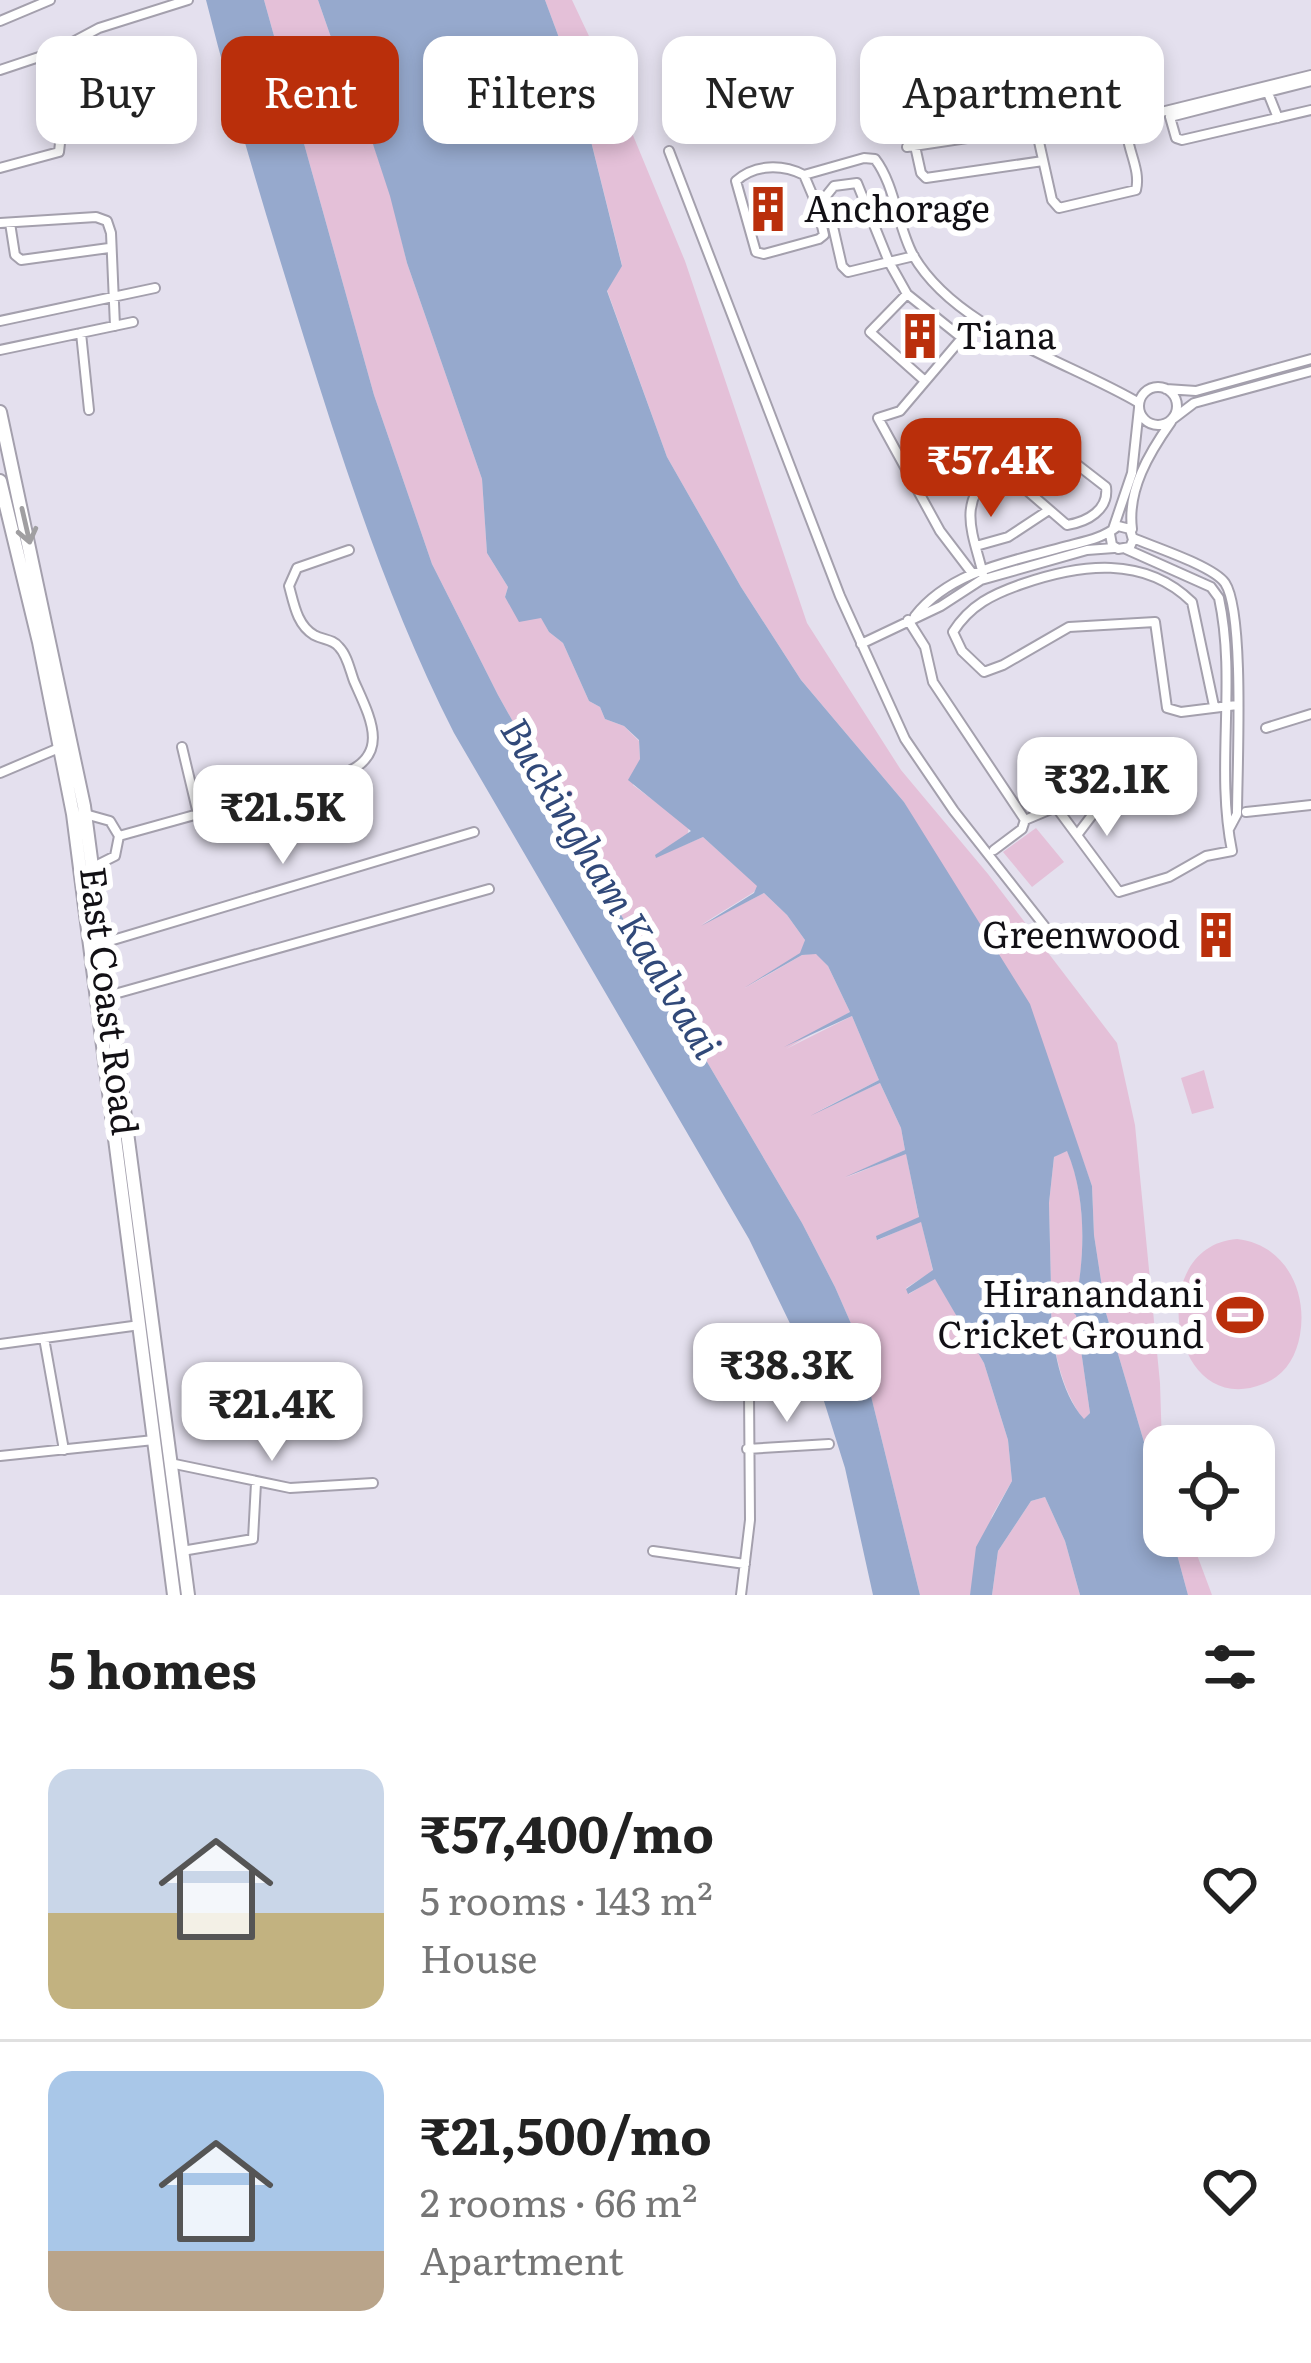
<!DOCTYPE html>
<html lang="en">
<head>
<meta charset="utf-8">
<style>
  :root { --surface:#fff; --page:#f6f6f6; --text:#222; --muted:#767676; --line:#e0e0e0; --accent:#ba2f0b }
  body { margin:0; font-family:Literata,serif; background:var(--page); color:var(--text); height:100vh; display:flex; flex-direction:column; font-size:45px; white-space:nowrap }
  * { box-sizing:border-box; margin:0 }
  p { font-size:39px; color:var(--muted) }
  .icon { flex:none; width:66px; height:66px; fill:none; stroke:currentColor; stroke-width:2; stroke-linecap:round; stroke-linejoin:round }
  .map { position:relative; height:1595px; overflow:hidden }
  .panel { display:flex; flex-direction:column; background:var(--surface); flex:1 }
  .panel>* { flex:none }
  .hud { position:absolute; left:36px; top:36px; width:1239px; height:108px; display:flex; gap:24px }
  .controls { position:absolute; left:1143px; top:1425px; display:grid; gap:24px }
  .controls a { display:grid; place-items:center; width:132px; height:132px; border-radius:24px; background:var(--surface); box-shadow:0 6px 18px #0003; font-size:60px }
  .price { position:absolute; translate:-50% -102px; padding:0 27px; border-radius:24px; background:#fff; color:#222; font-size:39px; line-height:78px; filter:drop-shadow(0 3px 6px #0008) }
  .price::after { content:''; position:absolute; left:50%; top:72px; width:36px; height:27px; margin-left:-18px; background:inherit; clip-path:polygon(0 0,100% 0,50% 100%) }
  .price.selected { background:var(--accent); color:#fff }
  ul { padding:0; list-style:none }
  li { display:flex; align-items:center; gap:36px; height:300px; padding:0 48px }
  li+li { border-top:3px solid var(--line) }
  li span { display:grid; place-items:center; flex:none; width:336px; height:240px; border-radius:24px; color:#555 }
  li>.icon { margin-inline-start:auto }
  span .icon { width:144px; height:144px; fill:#fffc; stroke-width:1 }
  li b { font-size:51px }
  h2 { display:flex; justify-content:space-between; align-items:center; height:144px; padding:0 48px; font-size:51px }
  .pill { padding:0 42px; border-radius:24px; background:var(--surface); box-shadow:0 6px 18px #0003; font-size:42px; line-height:108px }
  .pill.selected { background:var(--accent); color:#fff }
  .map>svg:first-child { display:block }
  .green { fill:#e4c0d8 }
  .water { fill:#96a9cd; fill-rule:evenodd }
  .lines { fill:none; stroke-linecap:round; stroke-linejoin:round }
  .street-casing { stroke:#a4a0ad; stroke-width:12 }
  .primary-casing { stroke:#a4a0ad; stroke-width:16 }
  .street { stroke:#fff; stroke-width:8 }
  .primary { stroke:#fff; stroke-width:12 }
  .oneway { stroke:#a09fa1 }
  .labels { text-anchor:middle; stroke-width:12; stroke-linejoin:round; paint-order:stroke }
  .poi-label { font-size:36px; fill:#121015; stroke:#fff; text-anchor:start }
  .street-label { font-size:36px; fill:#121015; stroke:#fff }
  .water-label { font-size:39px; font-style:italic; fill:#314979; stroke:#fff }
</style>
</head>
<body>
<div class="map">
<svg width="1311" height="1595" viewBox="0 0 1311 1595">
  <rect width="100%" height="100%" fill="#e4e0ee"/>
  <!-- green -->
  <path class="green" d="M264,0h54l24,69 24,54 25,73 16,67 75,216 5,74 21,34 -3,10c10,14 19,21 36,20l8,15 14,11 26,58 11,6 5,12 19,7 15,15 1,18 -7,26 56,42 -2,10 -31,20 47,-20 55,49 -4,6 -53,33 63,-32 23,22 18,25 -4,13 -56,35 57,-33 14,-2 12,13 22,46 -64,37 66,-33 27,64 -64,33 65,-30 21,45 4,22 -60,28 61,-25 13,65 -42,18 1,4 43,-19 12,50 -27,17 3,6 26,-16 49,85 24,77 4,41 -20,35 -22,79h-50l-64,-260 -21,-48 -33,-64 -168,-285 -136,-243 -66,-131 -58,-169z
    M545,0h27l41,87 72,174 122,362 94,147 87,104 129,169 18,82 25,258 4,127 -58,-197 -12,-78 -2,-49 -48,-134 -140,-250 -103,-122 -60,-93 -74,-130 -60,-167 15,-25 -44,-176z
    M1036,828l28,34 -32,25 -29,-35z
    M1204,1070l10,38 -22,6 -11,-36z
    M1067,1150c17,40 18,90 12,133l-9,7 -19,-3 -2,-84 5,-46z
    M1237,1239c47,5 71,51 63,96 -4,22 -15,41 -37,49 -93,37 -120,-138 -26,-145z
    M1062,1303l14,11 14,99 -6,7c-23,-30 -32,-74 -33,-111z
    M1045,1497l20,44 15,54h-88l6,-44 33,-50z
    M1172,1536h18l22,59h-24z"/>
  <!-- water -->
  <path class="water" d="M206,0h58l110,395 58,169 66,131 136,243 168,285 33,64 21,48 64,260h-47l-28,-127 -28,-89 -68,-140 -295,-506c-64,-126 -107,-258 -149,-392 -35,-113 -70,-226 -99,-341z
    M318,0h227l33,89 44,177 -15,25 60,166 74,130 60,93 103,122 126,202 62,182 2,49 12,78 58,197v26h8l16,59h-108l-15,-54 -20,-44 -14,4 -33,50 -6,44h-22l6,-48 36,-66 -4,-41 -24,-77 -49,-84 -27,15 -2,-5 27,-19 -12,-48 -44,18 -1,-4 43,-19 -13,-63 -61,23 60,-27 -4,-22 -21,-45 -70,33 69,-36 -27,-64 -68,31 66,-35 -22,-46 -12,-12 -14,1 -58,33 56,-35 5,-13 -18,-25 -23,-22 -63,33 53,-33 3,-7 -54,-49 -47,21 -1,-3 36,-24 -63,-51 12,-21 -1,-19 -15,-14 -19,-7 -5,-12 -11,-6 -26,-58 -14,-11 -8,-14 -22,4 -14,-25 3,-10 -21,-34 -5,-74 -75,-216 -17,-67 -24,-73 -24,-54zM1067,1151c17,40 18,89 12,131l-10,8 -18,-3 -2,-84 5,-46zM1062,1303l14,12 14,98 -6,6c-24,-27 -32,-74 -33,-110z"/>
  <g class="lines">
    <defs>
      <path id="street" d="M0,21l50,-21
        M0,70l54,-18 45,-24 89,-28
        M1311,81l-141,36 6,21 6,2 129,-30
        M1268,93l10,25
        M1031,106l21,94 7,8 77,-18c6,-24 -15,-48 -7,-70l182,-45
        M915,146l6,27 5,5 117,-17
        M907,147l128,-19
        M669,151l171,445 65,143 49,72 103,131
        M0,168l59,-16 4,-36
        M804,175l60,-17 11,1c20,26 22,66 38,96 43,75 155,106 226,148
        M857,183l32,79 -41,10 -6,-6 -16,-70 8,-10z
        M818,208l-14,-33c-22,-11 -49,-11 -68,6l20,71 8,2 55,-15 5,-4 -6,-27 10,-1
        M0,223l96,-6 11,4 4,12 4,93
        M10,223l5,32 6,5 88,-12
        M914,256l-25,6 18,32 55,44 -62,73 -22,7 62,113 32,42
        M907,294l-37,38 55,49
        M0,321l155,-33
        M81,333l8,77
        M0,350l133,-28
        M1139 406a19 19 0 1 1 38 0a19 19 0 1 1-38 0Z
        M1166,389l30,2 115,-32
        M1173,419l21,-16 117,-32
        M1113,529l19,-56 7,-65
        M1132,529c-5,-39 17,-76 39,-107
        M1133,538c21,9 80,28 92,45 20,30 12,188 12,231l-8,15
        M976,546l32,-9 41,-27
        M984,579c-8,-39 -29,-73 6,-104h19l58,50c20,-3 42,-15 39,-38l-40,-31 -9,2 -31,31
        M915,616c36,-46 99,-55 152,-70 19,-5 36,-8 51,-20l12,3 3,11 -3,7 -12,2 -6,-4 -2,-11
        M908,620l17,27 8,35 92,138 -3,9 -28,21
        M861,644l80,-38 40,-26 106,-30 27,-2
        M1214,706l-22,-104c-48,-47 -112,-38 -170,-18 -29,10 -52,21 -69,48l9,19 22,21 19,-7 66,-38 86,-5 12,86 14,4 56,-7
        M1266,728l45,-14
        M182,747l16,67
        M0,773l59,-25
        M1246,812l65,-7
        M85,814l25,7 9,15 -4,20 -22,11
        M1025,820l31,-13 63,85 50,-15 37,-21 26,-5c-17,-83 5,-170 -13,-253l-8,-11 -85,-38
        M1077,835l19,-25 24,-13
        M119,836l223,-62c50,-18 28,-57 12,-93 -4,-11 -7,-26 -15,-34 -6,-8 -16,-7 -25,-12 -17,-10 -20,-31 -25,-49l8,-18 52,-18
        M103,943l371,-111
        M111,995l378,-106
        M44,1338l20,112
        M0,1344l140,-19
        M747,1449l82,-5
        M0,1456l154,-16
        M170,1463l120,25 83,-5
        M182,1551l71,-12 3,-56
        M653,1551l92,13
        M741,1595l9,-75 -1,-127 6,-7 51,-5"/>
      <path id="primary" d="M0,412l84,394 104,789
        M0,481l39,161 34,172 101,781"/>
    </defs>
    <!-- street casing -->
    <use href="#street" class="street-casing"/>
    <!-- primary casing -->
    <use href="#primary" class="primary-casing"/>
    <!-- street -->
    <use href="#street" class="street"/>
    <!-- primary -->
    <use href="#primary" class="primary"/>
  </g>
  <!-- one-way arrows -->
  <defs><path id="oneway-shaft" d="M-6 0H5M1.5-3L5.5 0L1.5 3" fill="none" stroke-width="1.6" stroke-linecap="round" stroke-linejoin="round" transform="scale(3)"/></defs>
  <use class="oneway" href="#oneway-shaft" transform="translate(26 526) rotate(77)"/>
  <!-- icons -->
  <defs>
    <symbol id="building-bare" viewBox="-9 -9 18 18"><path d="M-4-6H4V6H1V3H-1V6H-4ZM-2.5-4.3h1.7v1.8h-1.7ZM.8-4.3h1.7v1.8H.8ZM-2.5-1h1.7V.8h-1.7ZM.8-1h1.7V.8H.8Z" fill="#ba2f0b" stroke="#fff" stroke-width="2.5" paint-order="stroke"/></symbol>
    <symbol id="stadium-bare" viewBox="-9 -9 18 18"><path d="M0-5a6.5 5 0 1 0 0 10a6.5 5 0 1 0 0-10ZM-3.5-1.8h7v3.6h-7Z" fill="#ba2f0b" stroke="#fff" stroke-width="2.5" paint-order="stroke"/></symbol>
  </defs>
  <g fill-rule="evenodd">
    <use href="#building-bare" x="735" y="176" width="66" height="66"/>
    <use href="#building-bare" x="887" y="303" width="66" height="66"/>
    <use href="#building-bare" x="1183" y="902" width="66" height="66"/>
    <use href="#stadium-bare" x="1207" y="1282" width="66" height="66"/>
  </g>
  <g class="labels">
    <!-- poi labels -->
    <g class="poi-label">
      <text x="804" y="222">Anchorage</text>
      <text x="956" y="349">Tiana</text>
      <text x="1180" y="948" text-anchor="end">Greenwood</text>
      <text x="1204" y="1307" text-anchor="end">Hiranandani<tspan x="1204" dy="41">Cricket Ground</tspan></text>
    </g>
    <!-- street labels -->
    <g class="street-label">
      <text transform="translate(109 1001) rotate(83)" y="13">East Coast Road</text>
    </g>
    <!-- water labels -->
    <g class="water-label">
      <text transform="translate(611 888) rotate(59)" y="14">Buckingham Kaalvaai</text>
    </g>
  </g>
</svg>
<div class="controls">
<a><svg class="icon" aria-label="locate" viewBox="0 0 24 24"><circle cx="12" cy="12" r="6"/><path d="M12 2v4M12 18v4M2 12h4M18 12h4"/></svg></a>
</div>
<b class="price selected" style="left:991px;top:520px">₹57.4K</b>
<b class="price" style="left:1107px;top:839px">₹32.1K</b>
<b class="price" style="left:283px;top:867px">₹21.5K</b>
<b class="price" style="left:787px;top:1425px">₹38.3K</b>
<b class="price" style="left:272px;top:1464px">₹21.4K</b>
<div class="hud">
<a class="pill">Buy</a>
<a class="pill selected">Rent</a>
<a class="pill">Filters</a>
<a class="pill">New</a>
<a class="pill">Apartment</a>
</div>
</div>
<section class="panel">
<h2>5 homes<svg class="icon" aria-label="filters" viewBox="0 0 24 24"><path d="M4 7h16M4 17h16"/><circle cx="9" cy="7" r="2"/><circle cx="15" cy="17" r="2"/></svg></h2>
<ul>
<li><span style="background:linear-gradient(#c9d6e8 60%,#c2b280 0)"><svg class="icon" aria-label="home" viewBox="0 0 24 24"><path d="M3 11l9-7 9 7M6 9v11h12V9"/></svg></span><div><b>₹57,400/mo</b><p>5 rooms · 143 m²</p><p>House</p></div><svg class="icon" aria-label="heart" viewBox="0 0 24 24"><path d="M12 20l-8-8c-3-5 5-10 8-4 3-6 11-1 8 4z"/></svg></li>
<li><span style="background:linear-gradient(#a9c7e8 75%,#b9a48a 0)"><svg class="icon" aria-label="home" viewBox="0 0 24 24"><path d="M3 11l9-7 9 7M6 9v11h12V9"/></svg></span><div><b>₹21,500/mo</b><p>2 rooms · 66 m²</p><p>Apartment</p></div><svg class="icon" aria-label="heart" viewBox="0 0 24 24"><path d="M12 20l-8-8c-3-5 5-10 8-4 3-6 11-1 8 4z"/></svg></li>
</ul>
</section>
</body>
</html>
